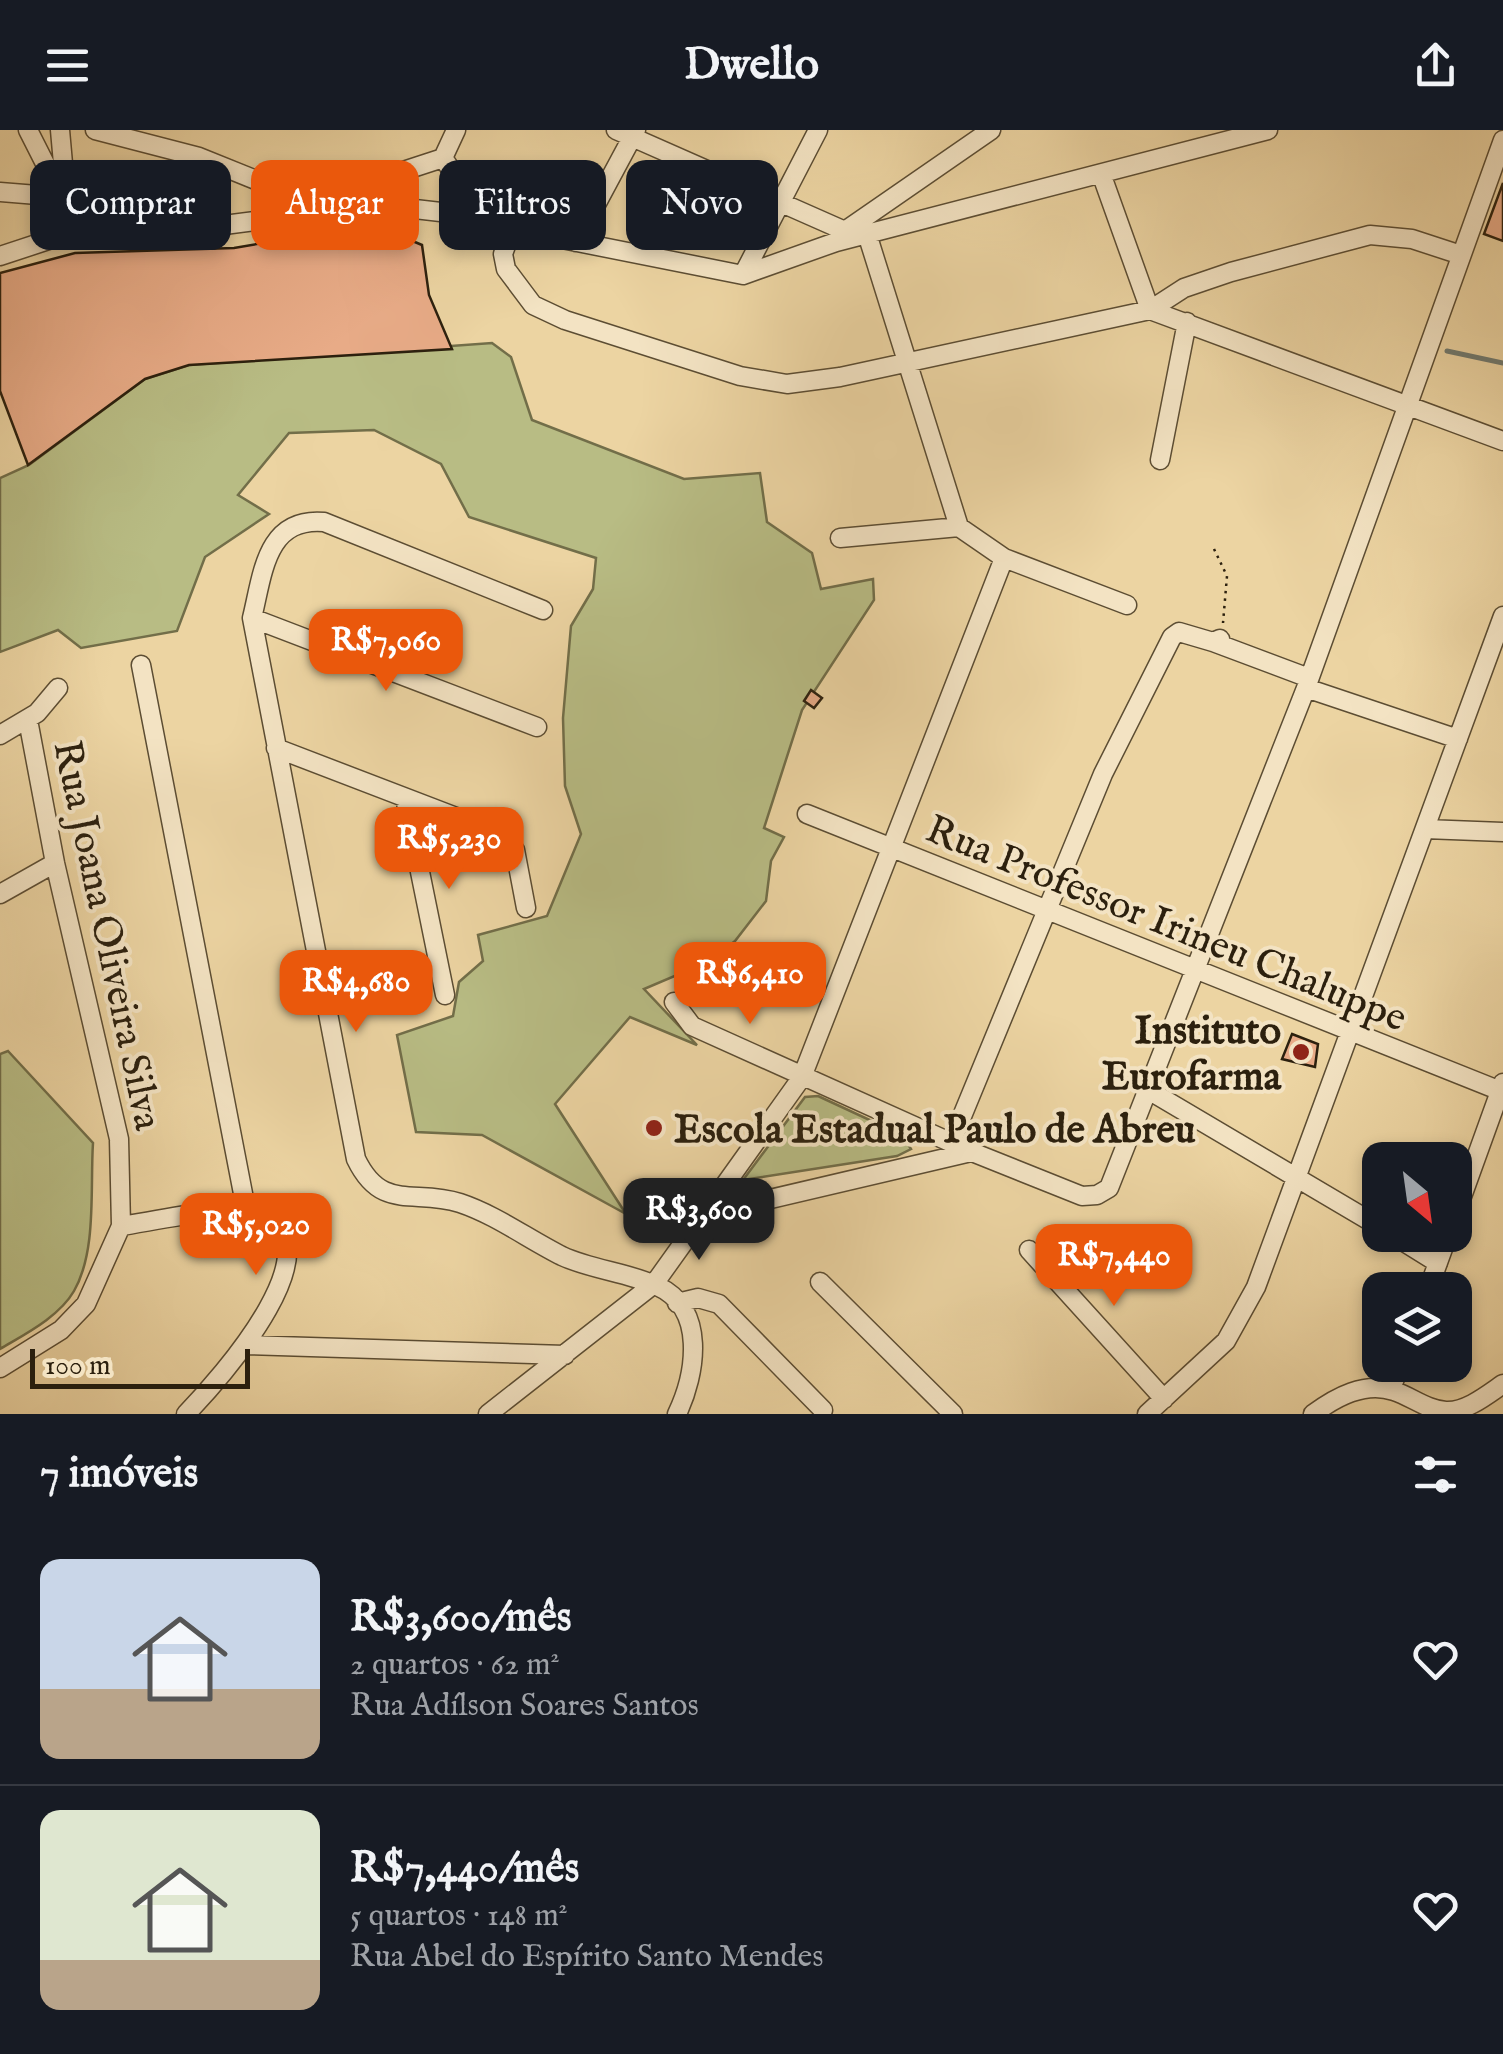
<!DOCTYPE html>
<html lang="pt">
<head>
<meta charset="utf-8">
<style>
  :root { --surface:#171b24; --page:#20242c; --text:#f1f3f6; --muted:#9ea1a6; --line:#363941; --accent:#ea580c }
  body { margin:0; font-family:"IM FELL English",serif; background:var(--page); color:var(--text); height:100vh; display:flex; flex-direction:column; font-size:38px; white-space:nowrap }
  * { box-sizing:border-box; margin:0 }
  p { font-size:32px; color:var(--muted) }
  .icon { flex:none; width:55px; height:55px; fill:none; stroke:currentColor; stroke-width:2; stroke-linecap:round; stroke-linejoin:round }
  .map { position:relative; height:1284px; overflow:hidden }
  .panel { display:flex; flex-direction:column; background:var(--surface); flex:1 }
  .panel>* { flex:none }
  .banner { position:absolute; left:30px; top:30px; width:1000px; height:90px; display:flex; gap:20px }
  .needle { width:65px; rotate:151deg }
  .buttons { position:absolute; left:1362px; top:1012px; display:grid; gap:20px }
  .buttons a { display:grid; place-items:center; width:110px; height:110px; border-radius:20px; background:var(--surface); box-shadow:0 5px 15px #0003; font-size:50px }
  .scale { position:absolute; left:30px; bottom:25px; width:220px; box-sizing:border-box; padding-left:10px; border:5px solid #2c200e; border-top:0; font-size:28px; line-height:35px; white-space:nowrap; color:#2c200e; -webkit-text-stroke:8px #f3e3c3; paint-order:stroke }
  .price { position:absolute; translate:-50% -85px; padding:0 22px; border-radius:20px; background:var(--accent); color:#fff; font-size:32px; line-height:65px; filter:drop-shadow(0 2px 5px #0008) }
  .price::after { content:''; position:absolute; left:50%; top:60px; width:30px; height:22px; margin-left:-15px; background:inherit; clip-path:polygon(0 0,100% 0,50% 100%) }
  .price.on { background:#222; color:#fff }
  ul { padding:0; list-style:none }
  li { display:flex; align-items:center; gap:30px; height:250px; padding:0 40px }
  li+li { border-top:2px solid var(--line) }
  li span { display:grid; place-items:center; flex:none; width:280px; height:200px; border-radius:20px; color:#555 }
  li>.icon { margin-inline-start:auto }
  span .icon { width:120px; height:120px; fill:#fffc; stroke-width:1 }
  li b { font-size:42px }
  h2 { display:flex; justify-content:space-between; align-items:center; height:120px; padding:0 40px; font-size:42px }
  .tag { padding:0 35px; border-radius:20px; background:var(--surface); box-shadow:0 5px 15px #0003; font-size:35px; line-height:90px }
  .tag.on { background:var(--accent); color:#fff }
  header { display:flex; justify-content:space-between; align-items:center; height:130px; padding:0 40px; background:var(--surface); font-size:45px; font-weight:700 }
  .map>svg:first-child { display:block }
  .green { fill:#b8bc84; stroke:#726e49; stroke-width:2.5 }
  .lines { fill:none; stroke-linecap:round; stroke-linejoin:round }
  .stream { stroke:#70796f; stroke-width:5 }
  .building { fill:#e8ab87; stroke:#2c200e; stroke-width:2.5 }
  .minor-casing { stroke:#5c4d33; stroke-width:21 }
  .path { stroke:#2c200e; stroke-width:2.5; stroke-dasharray:2.5 5; stroke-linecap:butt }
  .minor { stroke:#f3e3c3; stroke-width:18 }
  .poi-dot { fill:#8f2418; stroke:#f3e3c3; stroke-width:4 }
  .labels { text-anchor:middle; stroke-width:8; stroke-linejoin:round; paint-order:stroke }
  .street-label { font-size:40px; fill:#2c200e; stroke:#f3e3c3 }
  .poi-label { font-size:40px; font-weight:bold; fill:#2c200e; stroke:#f3e3c3; text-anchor:end }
</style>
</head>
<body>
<header><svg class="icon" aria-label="menu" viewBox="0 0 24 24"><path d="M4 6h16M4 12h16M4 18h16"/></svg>Dwello<svg class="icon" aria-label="share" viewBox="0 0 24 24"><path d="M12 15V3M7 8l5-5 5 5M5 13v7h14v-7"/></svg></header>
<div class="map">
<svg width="1503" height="1284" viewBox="0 0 1503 1284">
  <rect width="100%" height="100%" fill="#ecd4a2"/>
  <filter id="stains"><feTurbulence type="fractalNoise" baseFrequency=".002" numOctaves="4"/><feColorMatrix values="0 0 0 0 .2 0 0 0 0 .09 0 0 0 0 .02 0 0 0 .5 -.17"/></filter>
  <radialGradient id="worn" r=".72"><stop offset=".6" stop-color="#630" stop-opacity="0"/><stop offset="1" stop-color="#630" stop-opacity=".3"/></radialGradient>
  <!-- green -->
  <path class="green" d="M492,213l19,14 21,63 152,59 76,-6 7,49 45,31 9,36 52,-10 1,21 -72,110 -38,118 20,9 -13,24 -5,40 -31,40 -25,20 -66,28 53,56 -67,-28 -75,87 71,110 -144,-79 -66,-3 -19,-97 56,-19 6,-34 24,-21 -5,-26 69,-19 34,-82 -16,-48 -2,-68 8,-92 22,-37 3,-31 -127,-41 -28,-53 -67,-34 -85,3 -51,62 31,19 -64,43 -28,74 -96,17 -23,-18 -58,22v-174l29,-13 116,-86 44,-14z
    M8,921l85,92c-3,45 4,108 -19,148 -15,26 -49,43 -74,58v-295z
    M818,966l84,39 9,14 -14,7 -154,24 62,-83z"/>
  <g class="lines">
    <!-- stream -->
    <path class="stream" d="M1447,221l56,12"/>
  </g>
  <!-- building -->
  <path class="building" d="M1503,53v58l-19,-7z
    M372,94l50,21 7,50 23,54 -263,16 -44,14 -117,86 -28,-74v-118l75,-20 159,-5z
    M811,560l11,8 -8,10 -10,-7z
    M1292,904l26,10 -3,23 -33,-8z"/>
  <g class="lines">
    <defs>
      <path id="minor" d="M28,0l39,77 18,21 139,-3 156,-20 104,12 28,12 231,46 93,-33 9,-11 146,-101
        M60,0l6,67
        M95,0l104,27 131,53
        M616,0l229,101
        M443,28l41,59
        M1102,46l48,134
        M0,62l62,5
        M349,76l42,-31 52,-17 13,-28
        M512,99l-9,25 3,15 27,36 32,15 175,56 47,8 53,-7 310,-67 353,131
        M868,107l91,290
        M576,112l60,-112
        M836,112l432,-112
        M0,126l85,-28
        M743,145l75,-145
        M1150,180l34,-22 47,-16 139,-37 42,4 49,16
        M1160,330l27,-138
        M840,408l119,-11 45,31 123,47
        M543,480l-219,-88c-58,-5 -61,51 -72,96l104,541c26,54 59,29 104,44 36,12 68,36 102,53 30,14 65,16 95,30 50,22 39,88 20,128
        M252,488l285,109
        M1213,512l96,36
        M141,535l105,544
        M1306,558l152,51
        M0,605l37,-22 21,-25
        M276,618l227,87 12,15 11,58
        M405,668l40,197
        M807,684l696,278
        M1425,699l78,3
        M0,764l55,-31
        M674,872l18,24 280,126 110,44 15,-1 12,-7 197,-500 197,-548
        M1150,961l230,136
        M951,1013l152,-369 69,-137 7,-5 34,10 7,-3
        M706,1084l265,-62
        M1455,1086l48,-133
        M121,1096c28,-4 107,-21 130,-15 99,24 -33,170 -65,203
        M1393,1105l45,28
        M1029,1120l135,149
        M820,1152l133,132
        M1428,1160l20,-55
        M677,1173l21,-5 21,6 104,106
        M248,1215l317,10
        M0,1238l61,-38 25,-26 35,-78 -2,-87 -64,-276 -27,-143
        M1391,1259l9,-24
        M488,1284l166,-130 148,-207 202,-519
        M1147,1284l79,-73 30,-54 247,-671
        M1313,1284c23,-17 52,-33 81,-23 18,6 33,19 52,20 20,1 41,-16 57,-27"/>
    </defs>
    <!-- minor casing -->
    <use href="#minor" class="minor-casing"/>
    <!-- path -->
    <path class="path" d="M1214,419l13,27 -4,47"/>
    <!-- minor -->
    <use href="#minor" class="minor"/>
  </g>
  <!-- markers -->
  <g class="poi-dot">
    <circle cx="1301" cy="922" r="10"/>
    <circle cx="654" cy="998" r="10"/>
  </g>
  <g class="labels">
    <!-- street labels -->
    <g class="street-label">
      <text transform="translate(1167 792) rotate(22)" y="14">Rua Professor Irineu Chaluppe</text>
      <text transform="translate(109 805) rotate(78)" y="14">Rua Joana Oliveira Silva</text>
    </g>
    <!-- poi labels -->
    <g class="poi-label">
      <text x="1281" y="913">Instituto<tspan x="1281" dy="46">Eurofarma</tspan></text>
      <text x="674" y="1012" text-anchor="start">Escola Estadual Paulo de Abreu</text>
    </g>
  </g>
  <rect width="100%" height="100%" filter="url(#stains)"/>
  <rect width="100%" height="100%" fill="url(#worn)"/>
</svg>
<div class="buttons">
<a><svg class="needle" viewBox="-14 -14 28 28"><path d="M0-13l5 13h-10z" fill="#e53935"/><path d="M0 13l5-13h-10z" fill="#9ea1a6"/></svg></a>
<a><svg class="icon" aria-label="layers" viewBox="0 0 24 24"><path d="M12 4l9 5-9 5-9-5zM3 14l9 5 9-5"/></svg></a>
</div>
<div class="scale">100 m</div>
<b class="price" style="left:386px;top:564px">R$7,060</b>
<b class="price" style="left:449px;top:762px">R$5,230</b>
<b class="price" style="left:750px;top:897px">R$6,410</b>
<b class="price" style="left:356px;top:905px">R$4,680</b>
<b class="price on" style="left:699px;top:1133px">R$3,600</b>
<b class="price" style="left:256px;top:1148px">R$5,020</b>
<b class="price" style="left:1114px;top:1179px">R$7,440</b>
<div class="banner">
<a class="tag">Comprar</a>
<a class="tag on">Alugar</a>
<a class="tag">Filtros</a>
<a class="tag">Novo</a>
</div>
</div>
<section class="panel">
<h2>7 imóveis<svg class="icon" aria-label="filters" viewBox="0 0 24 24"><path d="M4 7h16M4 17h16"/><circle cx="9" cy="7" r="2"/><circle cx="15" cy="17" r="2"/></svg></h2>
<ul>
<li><span style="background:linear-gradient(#c9d6e8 65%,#b9a48a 0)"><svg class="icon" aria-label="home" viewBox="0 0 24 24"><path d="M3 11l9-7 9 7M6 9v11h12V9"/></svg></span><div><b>R$3,600/mês</b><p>2 quartos · 62 m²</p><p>Rua Adílson Soares Santos</p></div><svg class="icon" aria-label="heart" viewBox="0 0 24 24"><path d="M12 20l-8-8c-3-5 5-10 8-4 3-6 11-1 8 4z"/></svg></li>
<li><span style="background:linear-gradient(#dfe7d0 75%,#b9a48a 0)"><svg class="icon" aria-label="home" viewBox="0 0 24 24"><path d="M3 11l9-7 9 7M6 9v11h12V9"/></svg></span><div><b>R$7,440/mês</b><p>5 quartos · 148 m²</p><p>Rua Abel do Espírito Santo Mendes</p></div><svg class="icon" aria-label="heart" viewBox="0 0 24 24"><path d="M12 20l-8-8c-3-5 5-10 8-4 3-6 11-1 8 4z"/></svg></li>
</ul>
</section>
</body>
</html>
